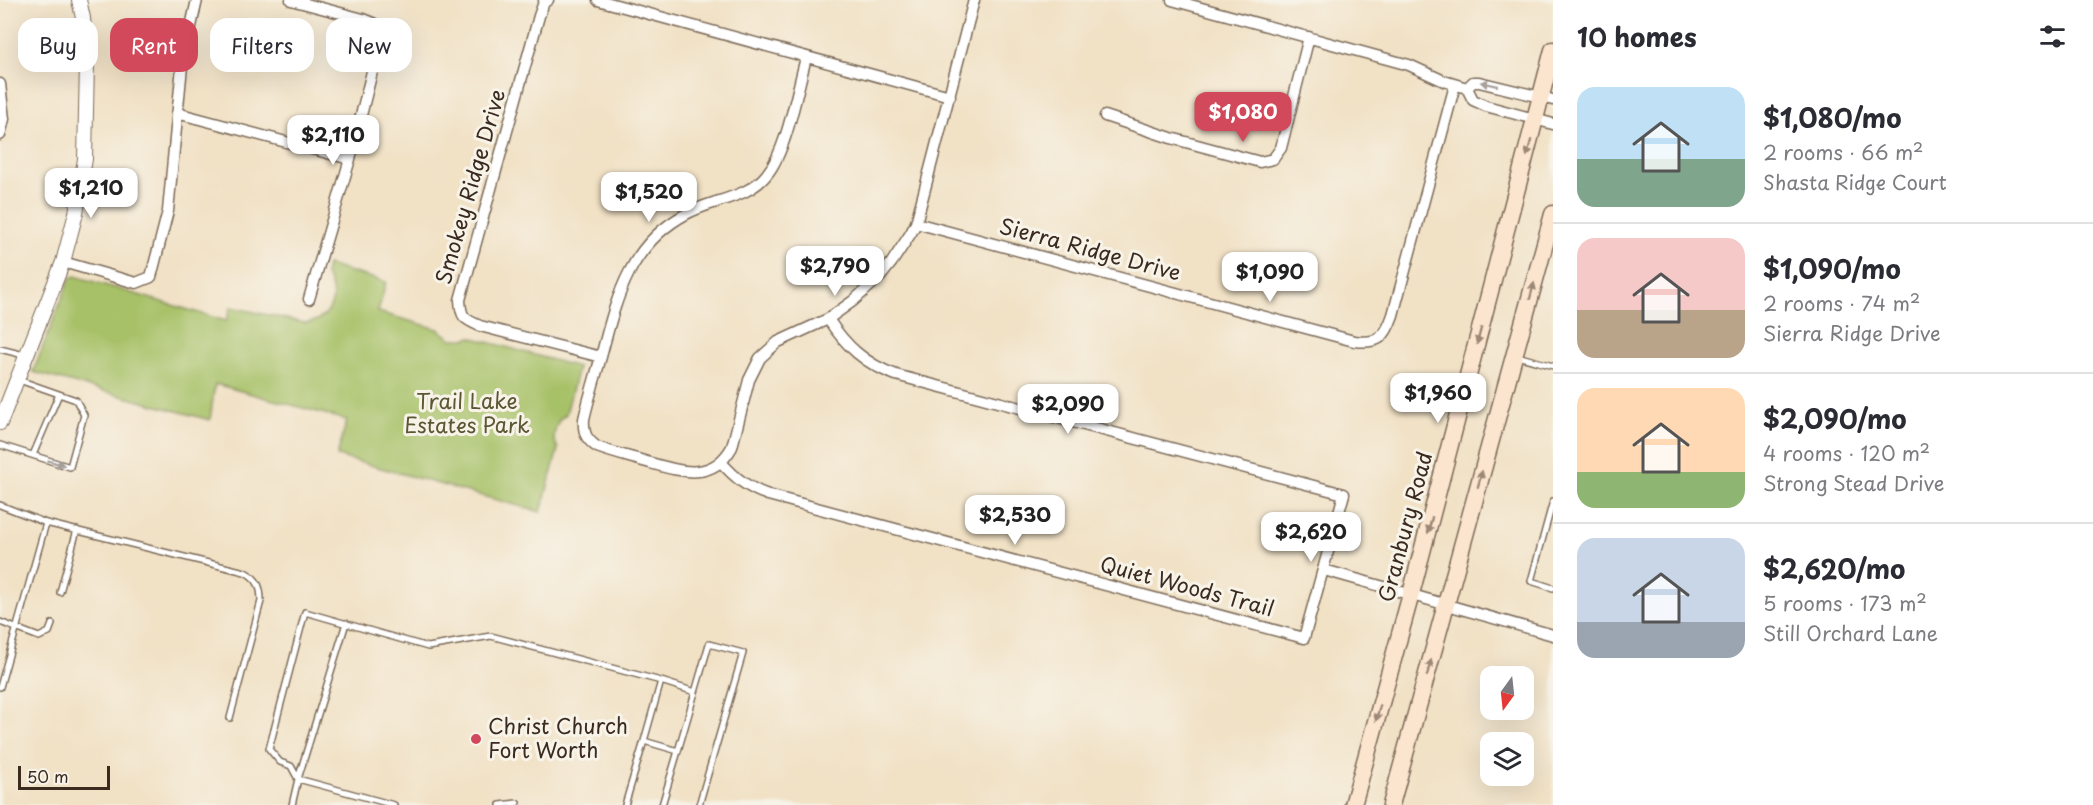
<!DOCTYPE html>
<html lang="en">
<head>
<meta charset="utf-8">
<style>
  :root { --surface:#fff; --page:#f2f2f3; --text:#2b2b33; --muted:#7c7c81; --line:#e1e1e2; --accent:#d1495b }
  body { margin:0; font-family:"Playpen Sans",sans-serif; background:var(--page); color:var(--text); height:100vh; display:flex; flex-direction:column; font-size:22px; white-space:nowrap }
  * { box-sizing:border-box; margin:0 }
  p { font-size:20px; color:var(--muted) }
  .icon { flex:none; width:33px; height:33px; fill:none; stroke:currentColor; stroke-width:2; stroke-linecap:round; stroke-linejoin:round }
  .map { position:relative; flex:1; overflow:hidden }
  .side { display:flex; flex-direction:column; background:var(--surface); width:540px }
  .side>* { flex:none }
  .hud { position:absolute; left:18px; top:18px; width:570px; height:54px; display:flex; gap:12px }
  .needle { width:39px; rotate:195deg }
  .tools { position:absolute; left:1480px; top:666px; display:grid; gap:12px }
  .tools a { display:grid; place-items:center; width:54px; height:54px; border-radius:12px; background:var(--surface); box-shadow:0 6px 24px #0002; font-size:30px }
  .scale { position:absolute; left:18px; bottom:15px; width:92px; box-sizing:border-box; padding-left:6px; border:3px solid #3b2a1e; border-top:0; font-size:16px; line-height:21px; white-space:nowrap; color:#3b2a1e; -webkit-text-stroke:4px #f7f3e8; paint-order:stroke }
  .price { position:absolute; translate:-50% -51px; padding:0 14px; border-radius:12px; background:#fff; color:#222; font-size:20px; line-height:39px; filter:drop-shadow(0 2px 3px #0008) }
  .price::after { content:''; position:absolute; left:50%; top:36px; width:18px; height:14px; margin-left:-9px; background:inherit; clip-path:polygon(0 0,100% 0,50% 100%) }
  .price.current { background:var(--accent); color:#fff }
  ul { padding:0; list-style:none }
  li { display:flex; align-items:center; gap:18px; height:150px; padding:0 24px }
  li+li { border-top:2px solid var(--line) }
  li span { display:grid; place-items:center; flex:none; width:168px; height:120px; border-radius:18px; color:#555 }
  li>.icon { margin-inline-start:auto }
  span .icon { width:72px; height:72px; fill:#fffc; stroke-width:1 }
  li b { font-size:26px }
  h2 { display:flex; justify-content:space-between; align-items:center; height:72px; padding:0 24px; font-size:26px }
  .pill { padding:0 21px; border-radius:18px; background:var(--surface); box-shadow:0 6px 24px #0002; font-size:21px; line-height:54px }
  .pill.current { background:var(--accent); color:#fff }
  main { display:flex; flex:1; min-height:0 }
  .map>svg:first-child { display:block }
  .green { fill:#a7c167; stroke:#717642; stroke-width:1.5 }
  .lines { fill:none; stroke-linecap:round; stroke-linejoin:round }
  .service-casing { stroke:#7b6a58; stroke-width:8 }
  .minor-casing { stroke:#7b6a58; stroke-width:13 }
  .tertiary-casing { stroke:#7b6a58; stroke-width:16 }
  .secondary-casing { stroke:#7b6a58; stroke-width:19 }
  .service { stroke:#fff; stroke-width:5 }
  .minor { stroke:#fff; stroke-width:10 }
  .tertiary { stroke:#fff; stroke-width:14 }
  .secondary { stroke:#fce5cf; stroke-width:16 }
  .oneway { fill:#a79f9a }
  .oneway2 { fill:#9c8876 }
  .poi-dot { fill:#d1495b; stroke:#f7f3e8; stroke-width:2 }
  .labels { text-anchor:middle; stroke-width:6; stroke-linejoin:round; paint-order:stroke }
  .street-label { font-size:21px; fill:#3b2a1e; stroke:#f7f3e8 }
  .park-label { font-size:21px; fill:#5b5734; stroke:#f7f3e8 }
  .poi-label { font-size:21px; fill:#3b2a1e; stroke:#f7f3e8; text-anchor:start }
</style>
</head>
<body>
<main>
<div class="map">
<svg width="1553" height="805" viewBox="0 0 1553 805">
  <rect width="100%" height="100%" fill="#f7f3e8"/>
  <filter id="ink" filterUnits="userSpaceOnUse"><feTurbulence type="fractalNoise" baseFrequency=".0167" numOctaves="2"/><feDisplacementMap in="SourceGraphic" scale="12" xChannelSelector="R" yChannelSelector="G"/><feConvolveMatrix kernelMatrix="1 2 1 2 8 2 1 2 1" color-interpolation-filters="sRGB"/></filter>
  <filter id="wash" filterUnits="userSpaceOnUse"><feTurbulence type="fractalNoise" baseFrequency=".008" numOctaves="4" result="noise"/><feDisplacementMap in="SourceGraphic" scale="24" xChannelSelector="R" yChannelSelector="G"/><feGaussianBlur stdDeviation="1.35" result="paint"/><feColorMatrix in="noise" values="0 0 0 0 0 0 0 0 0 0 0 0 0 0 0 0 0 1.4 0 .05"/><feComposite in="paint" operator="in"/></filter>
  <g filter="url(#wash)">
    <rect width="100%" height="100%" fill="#f1e1c5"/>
    <!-- green -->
    <path class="green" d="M327,265l59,17 -8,30 60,17 14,10h13l5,-2 108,30 -12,47 -7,6 -4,10 -1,9 4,10 -17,63 -204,-56 10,-36 -132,-36 -5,36 -177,-48 37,-94 5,-2 151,45 5,-14 74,16c26,-2 36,-28 20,-48z"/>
  </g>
  <g filter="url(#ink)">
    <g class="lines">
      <defs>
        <path id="service" d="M0,349l24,6
          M1517,356l36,10
          M0,445l70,22 14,-52 -8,-15 -57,-20
          M33,455l26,-61
          M1553,501l-22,80 22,7
          M0,505l46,18 -46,164
          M46,523l199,49c13,7 16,15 16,29l-31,117
          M60,592l17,-62
          M0,622l39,15 10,-5 3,-8
          M346,623l-48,156 96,26
          M661,681l34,11
          M292,805l6,-26 -7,-13 -11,-4 -11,-13 36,-137 123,35 63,-11 170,45 -17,60 34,10 31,-107 34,9 -44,152
          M500,805l17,-2
          M625,805l19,-64
          M662,805l16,-54"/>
        <path id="minor" d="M291,0l72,19 10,4 7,6v11l-30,119 -41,140
          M548,0l-4,2 -5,14 -79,284c1,18 4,19 20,26l121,31
          M598,0l352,96
          M1172,0l237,65 35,16 23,7 6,12 13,6 67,18
          M806,58c-9,32 -19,92 -39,116 -19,25 -54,25 -81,40 -56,30 -69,82 -84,139 -6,22 -13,44 -18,66 -1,14 2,20 13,28 16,6 33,10 50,15 32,9 65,21 85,-15l17,-67 11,-22 18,-16 50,-23 25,-18 28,-25 11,-14 19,-29 5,-10 58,-223
          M0,84l4,35 -4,16
          M1467,88l6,-6h6l74,18
          M177,113l173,46
          M1105,116l66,22 89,24 13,-3 8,-11 28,-111
          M916,223l438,118c25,3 31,-3 39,-26l62,-230
          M63,262l73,21 15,-6 17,-66 14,-145 15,-66
          M721,462c14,16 27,26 47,33l536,143 40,-144 -448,-119c-31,-11 -50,-29 -68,-56
          M1324,570l229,65"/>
        <path id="tertiary" d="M0,423l63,-161 13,-49 9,-54 2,-96 -4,-45 -4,-18"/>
        <path id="secondary" d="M1353,805l58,-211 142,-544
          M1391,805l162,-591"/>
      </defs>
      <!-- service casing -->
      <use href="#service" class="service-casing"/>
      <!-- minor casing -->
      <use href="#minor" class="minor-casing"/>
      <!-- tertiary casing -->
      <use href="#tertiary" class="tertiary-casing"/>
      <!-- secondary casing -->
      <use href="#secondary" class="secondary-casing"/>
      <!-- service -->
      <use href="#service" class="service"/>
      <!-- minor -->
      <use href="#minor" class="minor"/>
      <!-- tertiary -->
      <use href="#tertiary" class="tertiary"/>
      <!-- secondary -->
      <use href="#secondary" class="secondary"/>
    </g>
    <!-- one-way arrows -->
    <defs><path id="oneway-solid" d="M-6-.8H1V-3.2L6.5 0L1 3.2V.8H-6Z" transform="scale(1.5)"/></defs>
    <g class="oneway">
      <use href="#oneway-solid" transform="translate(1489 84) rotate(-167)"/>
      <use href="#oneway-solid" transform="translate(56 463) rotate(17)"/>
    </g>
    <g class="oneway2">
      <use href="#oneway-solid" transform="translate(1529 148) rotate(105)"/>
      <use href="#oneway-solid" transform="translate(1532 291) rotate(-75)"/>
      <use href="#oneway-solid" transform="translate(1479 336) rotate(105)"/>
      <use href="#oneway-solid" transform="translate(1480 479) rotate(-75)"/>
      <use href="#oneway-solid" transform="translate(1430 525) rotate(105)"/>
      <use href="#oneway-solid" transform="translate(1429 668) rotate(-75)"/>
      <use href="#oneway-solid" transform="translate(1378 713) rotate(106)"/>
    </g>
  </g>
  <!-- markers -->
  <circle class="poi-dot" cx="476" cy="739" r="6"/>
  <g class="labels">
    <!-- street labels -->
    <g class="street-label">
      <text transform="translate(471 187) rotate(-74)" y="7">Smokey Ridge Drive</text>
      <text transform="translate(1090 250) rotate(15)" y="7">Sierra Ridge Drive</text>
      <text transform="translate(1406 527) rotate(-75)" y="7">Granbury Road</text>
      <text transform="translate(1187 587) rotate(15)" y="7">Quiet Woods Trail</text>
    </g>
    <!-- park labels -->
    <g class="park-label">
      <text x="467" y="409">Trail Lake<tspan x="467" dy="24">Estates Park</tspan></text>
    </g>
    <!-- poi labels -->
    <g class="poi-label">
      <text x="488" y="734">Christ Church<tspan x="488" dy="24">Fort Worth</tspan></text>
    </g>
  </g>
</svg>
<div class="tools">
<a><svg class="needle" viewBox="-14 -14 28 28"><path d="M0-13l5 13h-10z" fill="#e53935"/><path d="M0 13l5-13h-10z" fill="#7c7c81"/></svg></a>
<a><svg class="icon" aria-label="layers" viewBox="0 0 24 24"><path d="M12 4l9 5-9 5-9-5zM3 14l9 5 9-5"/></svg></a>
</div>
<div class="scale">50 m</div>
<b class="price current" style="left:1243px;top:143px">$1,080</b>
<b class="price" style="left:333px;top:166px">$2,110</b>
<b class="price" style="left:91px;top:219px">$1,210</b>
<b class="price" style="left:649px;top:223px">$1,520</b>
<b class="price" style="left:835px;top:297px">$2,790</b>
<b class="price" style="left:1270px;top:303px">$1,090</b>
<b class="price" style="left:1438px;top:424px">$1,960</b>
<b class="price" style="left:1068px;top:435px">$2,090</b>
<b class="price" style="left:1015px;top:546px">$2,530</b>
<b class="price" style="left:1311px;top:563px">$2,620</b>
<div class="hud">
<a class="pill">Buy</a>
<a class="pill current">Rent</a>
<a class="pill">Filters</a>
<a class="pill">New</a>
</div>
</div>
<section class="side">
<h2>10 homes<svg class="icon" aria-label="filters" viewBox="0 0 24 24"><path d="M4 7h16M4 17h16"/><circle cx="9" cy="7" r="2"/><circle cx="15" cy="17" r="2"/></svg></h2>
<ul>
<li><span style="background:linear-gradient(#bfe0f5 60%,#7fa58c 0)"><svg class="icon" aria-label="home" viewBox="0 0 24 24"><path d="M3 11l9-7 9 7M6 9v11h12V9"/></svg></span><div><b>$1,080/mo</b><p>2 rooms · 66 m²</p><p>Shasta Ridge Court</p></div></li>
<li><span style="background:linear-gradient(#f6c9c9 60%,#b9a48a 0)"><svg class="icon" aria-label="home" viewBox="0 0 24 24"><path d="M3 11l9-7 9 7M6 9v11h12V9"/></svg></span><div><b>$1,090/mo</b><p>2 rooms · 74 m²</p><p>Sierra Ridge Drive</p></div></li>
<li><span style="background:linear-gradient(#ffd9b3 70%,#8fb573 0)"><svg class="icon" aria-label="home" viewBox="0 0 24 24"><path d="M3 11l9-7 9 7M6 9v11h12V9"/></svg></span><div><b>$2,090/mo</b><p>4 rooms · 120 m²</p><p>Strong Stead Drive</p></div></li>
<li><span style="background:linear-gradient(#c9d6e8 70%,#9aa5b1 0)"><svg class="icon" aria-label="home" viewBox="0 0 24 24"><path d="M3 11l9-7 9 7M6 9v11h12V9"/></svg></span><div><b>$2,620/mo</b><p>5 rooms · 173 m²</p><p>Still Orchard Lane</p></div></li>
</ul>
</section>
</main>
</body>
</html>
